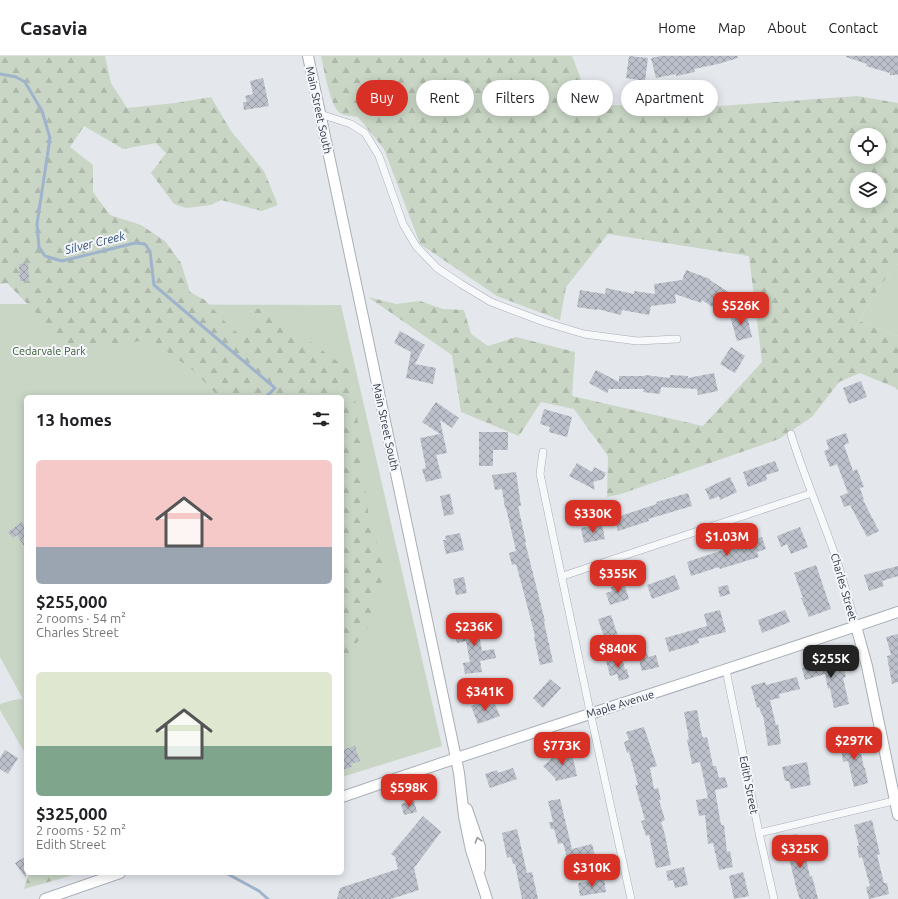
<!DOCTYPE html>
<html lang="en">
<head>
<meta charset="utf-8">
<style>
  :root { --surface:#fff; --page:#f6f6f6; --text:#202124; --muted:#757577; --line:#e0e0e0; --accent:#d93025 }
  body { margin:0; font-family:Ubuntu,sans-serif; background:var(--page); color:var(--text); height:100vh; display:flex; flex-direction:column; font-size:15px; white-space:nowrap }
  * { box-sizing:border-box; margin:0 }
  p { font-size:13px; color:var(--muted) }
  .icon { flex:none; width:22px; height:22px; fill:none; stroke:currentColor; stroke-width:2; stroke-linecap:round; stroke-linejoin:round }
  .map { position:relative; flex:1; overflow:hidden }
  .drawer { position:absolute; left:24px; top:339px; width:320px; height:480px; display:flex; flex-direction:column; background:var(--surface); border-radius:6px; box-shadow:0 2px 10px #0003 }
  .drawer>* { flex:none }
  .top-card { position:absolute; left:356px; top:24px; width:380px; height:36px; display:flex; gap:8px }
  .buttons { position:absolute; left:850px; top:72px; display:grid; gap:8px }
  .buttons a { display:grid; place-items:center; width:36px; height:36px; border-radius:50%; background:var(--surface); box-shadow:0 2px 10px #0003; font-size:20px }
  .price { position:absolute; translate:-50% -34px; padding:0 9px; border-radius:8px; background:var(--accent); color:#fff; font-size:13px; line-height:26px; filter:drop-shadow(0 1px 2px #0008) }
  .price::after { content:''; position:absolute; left:50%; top:24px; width:12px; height:9px; margin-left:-6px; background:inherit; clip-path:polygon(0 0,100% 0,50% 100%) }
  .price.active { background:#222; color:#fff }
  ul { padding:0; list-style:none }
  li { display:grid; align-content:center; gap:8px; height:212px; padding:0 12px }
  li span { display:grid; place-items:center; height:124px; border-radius:6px; color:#555 }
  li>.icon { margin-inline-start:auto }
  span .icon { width:72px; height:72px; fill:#fffc; stroke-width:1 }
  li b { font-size:17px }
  h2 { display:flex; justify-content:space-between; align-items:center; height:48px; padding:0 12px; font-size:17px }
  .tag { padding:0 14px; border-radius:18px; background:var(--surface); box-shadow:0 2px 10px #0003; font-size:14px; line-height:36px }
  .tag.active { background:var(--accent); color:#fff }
  header { display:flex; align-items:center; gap:24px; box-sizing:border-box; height:56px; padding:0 20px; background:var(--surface); border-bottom:1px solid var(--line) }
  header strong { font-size:19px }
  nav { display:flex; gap:22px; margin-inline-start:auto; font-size:14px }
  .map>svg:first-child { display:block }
  .green { fill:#c9d6c5 }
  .forest { fill:url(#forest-firs); fill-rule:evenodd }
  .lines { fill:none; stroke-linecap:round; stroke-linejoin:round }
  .stream { stroke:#9fb4cc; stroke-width:3 }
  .building { fill:url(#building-cross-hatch) }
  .street-casing { stroke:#a9aeb7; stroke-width:8 }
  .secondary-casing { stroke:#a9aeb7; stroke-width:12 }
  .street { stroke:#f7f8fa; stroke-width:7 }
  .secondary { stroke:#fff; stroke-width:10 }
  .oneway { stroke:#959aa2 }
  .labels { text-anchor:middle; stroke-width:4; stroke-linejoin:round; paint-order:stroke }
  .street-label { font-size:11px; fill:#2b3445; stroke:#f4f6f9 }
  .park-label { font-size:11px; fill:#3f6138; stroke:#f4f6f9 }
  .water-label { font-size:12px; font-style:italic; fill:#34527a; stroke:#f4f6f9 }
</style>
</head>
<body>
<header>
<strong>Casavia</strong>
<nav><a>Home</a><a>Map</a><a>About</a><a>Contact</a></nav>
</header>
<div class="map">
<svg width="898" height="843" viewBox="0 0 898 843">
  <defs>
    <pattern id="forest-firs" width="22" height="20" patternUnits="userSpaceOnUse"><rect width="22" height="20" fill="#c9d6c5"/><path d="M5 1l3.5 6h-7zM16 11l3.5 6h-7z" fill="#adb8ab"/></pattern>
    <pattern id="building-cross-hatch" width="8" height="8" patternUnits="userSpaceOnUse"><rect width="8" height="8" fill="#bbc0ca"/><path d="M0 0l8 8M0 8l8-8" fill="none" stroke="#989da6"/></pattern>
  </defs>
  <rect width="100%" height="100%" fill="#e4e7ec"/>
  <!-- green -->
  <path class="green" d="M898,208v72l-39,-15 23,-38z
    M0,248l341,1 101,441 -100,31v-380h-316v358l-26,-45v-6l13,-4 10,-1 -23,-42z"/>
  <!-- forest -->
  <path class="forest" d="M0,0h105l6,27 16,25 49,-5 35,-6 20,34 33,40 14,34 -16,6 -41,-11 -10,5 -25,3 -12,-4 -23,-31 15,-20 -10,-10 -33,6 -39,-23 -14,21 23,18v27l17,23 31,10 24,16 16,22 9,29 15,8 24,26 16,13 7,-17v-8l4,-6 13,4 83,60 17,146 16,51 -15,56 -28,38v-266h-123l-26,-27 -43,-30 -84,10 -29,-36 -30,-31 -7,1z
    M321,0h251l19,49 129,1 137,-10 41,7v161l-16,19 -23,38 39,15v54l-2,-2 -36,-15 -21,9 -27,35 -33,22 -158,55 -14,3 1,-41 -34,-47 -33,-7 -22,34 -58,-24 -9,-57 -84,-58 28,7 24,-3 23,8 21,1 7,24 17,12 28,-9 59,15 -3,44 131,30 59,-64 -13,-106 -141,-22 -42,53 -6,33 -63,-24 -77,-52 -36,-95 -26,-32c-5,-1 -13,-1 -18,-4 -10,-6 -16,-45 -19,-57zM857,79h22v22h-22zM857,123h22v22h-22z
    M29,817h51l-56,16z"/>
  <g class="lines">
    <!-- stream -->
    <path class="stream" d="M0,18l16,3 9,5 17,29 8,27 -13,86 2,23 6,9 17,5 73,-18 10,1 5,7 4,34 121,103 -9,9
      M226,817l33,18 9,8"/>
  </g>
  <!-- building -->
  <path class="building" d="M629,0l19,2 -3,23 -19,-3z
    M661,0h76l1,2 -20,6 -24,5 1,3 -19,4v-2l-20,4 -5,-20z
    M846,0h52v19h-8v-2l-24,-7 1,-2 -21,-7z
    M263,22l6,28 -25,4 -1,-8h4l-2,-6 8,-2 -3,-13z
    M28,207l1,18h-9l-1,-17z
    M686,214l24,9v1l26,17 -12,18 -22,-15 -1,3 -26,-9 1,9 -25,3 -2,9 -27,-5 -1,5 -24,-6v1l-20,-3 3,-17 25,4 1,-6 28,6v-3l21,3 -1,-10 28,-4z
    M746,256l6,25 -15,4 -7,-25z
    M400,275l25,14 -10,19 21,4 -3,16 -27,-6 5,-26 -17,-9z
    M731,291l14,9 -10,17 -15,-9z
    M596,314l23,12v-6h26v-1l25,3v-3l18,1v2l26,-5 4,18 -20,4 -1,-6 -36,-2 -1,7 -17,-2 1,-3h-35l-2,4 -18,-10z
    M861,325l6,16 -18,7 -6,-16z
    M436,346l23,16 -7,10 -12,-8 7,33 -11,2 6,23 -16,4 -4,-13 4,-1 -6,-30 20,-4 -18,-12z
    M544,353l28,8 -5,20 -18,-5 1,-5 -10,-3z
    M479,376h29v18h-15v16h-14z
    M846,377l3,10 -5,2 9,26 4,-2 7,18 -4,1 4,12h-1l16,31 -12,6 -17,-32 -6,2 -4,-11 8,-3 -11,-29 -7,3 -6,-16 5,-2 -3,-9z
    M775,405l4,10 -13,4 1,5 -19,7 -5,-15z
    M577,407l15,9 2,-5 12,6 -3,6 -10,3 2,8 -26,-14z
    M516,416l5,34h-3l8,36h-1l20,79 -1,1 9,40 -13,3 -6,-28 1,-1 -13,-50 -6,-22 -4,1 -3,-12 7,-2 -10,-43h-1l-3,-19 -7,1 -3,-15z
    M730,421l7,15 -17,8 -1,-4 -9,4 -5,-11z
    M688,437l4,13 -44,13 1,2 -31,10 -4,-13 43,-14 -1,-2z
    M450,438l4,20 -10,2 -4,-20z
    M22,466l4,5v22l-9,-14 -4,3 -5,-6z
    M602,468l3,15 -21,4 -3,-15z
    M800,471l8,20 -17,7 -4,-10 -6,3 -4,-11z
    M460,477l4,17 -18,4 -3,-14h3l-1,-4z
    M762,481l4,12 -9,3 2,5 -39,12 -1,-2 -28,9 -4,-14z
    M816,509l15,44 -22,8 -8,-19h2l-9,-25z
    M898,510v10l-16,5 2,5 -15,5 -5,-16z
    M675,519l5,14 -28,10 -5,-14z
    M464,521l3,16 -11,2 -3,-16z
    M624,527l5,16 -19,6 -4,-12 6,-2 -1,-4z
    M728,529l2,9 -10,3 -2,-10z
    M720,554l6,22 -28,7 1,4 -30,9 -4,-14 42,-12 -3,-12z
    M785,554l5,12 -28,11 -4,-13z
    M611,559l7,21 -13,4 -7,-21z
    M476,563l6,32 12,-2 2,9 -16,3 2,11 -17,2 -2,-11 7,-1 -4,-21 -9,2 -2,-10 9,-1 -2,-10z
    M898,578v48l-6,2 -5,-28 4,-1 -5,-18z
    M646,595l2,6 8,-2 3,12 -17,4 -5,-18z
    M622,601l3,13 2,-1 2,9 -10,3 -2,-7 -7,2 -4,-15z
    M841,602l5,19 -3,1 6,26 -15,4 -4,-20 -2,1 -3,-15 -20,6 -3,-12z
    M797,621l3,12 -21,5 1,4 -10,2 6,25 2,-1 3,20 -13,2 -5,-31h-1l-3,-8 -2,1 -6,-22 14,-4 1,3z
    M550,623l11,9 -18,20 -10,-10z
    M480,646l2,4 12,-4 6,14 -22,8 -7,-18z
    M697,654l5,26 2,2 3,-1 6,29h3l3,12 6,-1 3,10 -13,3 6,35h3l3,27 3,-1 3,16 -14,3 -6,-27 -5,1 -3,-29 -6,1 -3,-16 12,-2 -8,-36 -8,2 -5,-24 2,-1 -5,-27z
    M644,671l13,39 -7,2 4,21 4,-1 3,12h-2l6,20 -4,2 4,13 6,30 -15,3 -7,-33 -3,1 -5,-15 4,-1 -10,-35h3l-9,-33 -2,1 -3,-11 5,-2 -3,-8z
    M856,682l1,10h3l4,20h1l3,15 -14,4 -6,-26 -5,1 -3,-21z
    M355,690l5,15 -9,3 1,3 -10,3v-20z
    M564,691l10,10 -1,1 4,18 -21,5 -1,-3 -12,-12z
    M5,694l13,8 -10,16 -8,-5v-11z
    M807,706l4,23 -20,4 -2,-8h-4l-3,-14z
    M513,712l4,11 -27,9 -5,-14 12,-4 1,3z
    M560,743l12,50 20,-5 3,12 -10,3 2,9 -16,4 -8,-29 -5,1 -4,-15h-3l-2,-7h4l-5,-21z
    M414,745l3,11 -13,3 -3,-11z
    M423,760l18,16 -27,36 5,22 -28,9h-54l3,-11 58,-19 -3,-12 -4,-3z
    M872,764l8,34 -3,1 7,28h3l2,11 -20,5 -3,-12 4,-1 -8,-29 -3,1 -2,-12h2l-5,-21z
    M517,773l10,44 5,-1 6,27h-16l-7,-35h-2l-2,-7 -4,1 -5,-25z
    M797,778l4,21 4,-1 5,23 2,-1 6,23h-18l-3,-8 -13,-54z
    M26,800v22l-11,-15z
    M684,811l4,18 -13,3 -2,-8 -5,1 -2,-10z
    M743,816l6,24 -15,3 -5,-23z
    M604,823l2,13 -26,4 -2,-13z"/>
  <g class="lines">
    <defs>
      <path id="street" d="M320,58l31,10 14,9 14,23 24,68 13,22 21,22 24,16 30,18 53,20 40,12 53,7 40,-2
        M791,378c11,37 27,73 40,110 10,26 17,55 25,82
        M543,396l-3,22 54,256 37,169
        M563,520l249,-83
        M726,614l33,163 15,66
        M759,777l139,-33"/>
      <path id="secondary" d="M308,0l148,702 3,15 5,43 7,34 16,49
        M856,570l11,40 31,149
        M342,741c185,-64 371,-122 556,-185
        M467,753l13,38v22
        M45,843l75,-26"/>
    </defs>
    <!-- street casing -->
    <use href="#street" class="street-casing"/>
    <!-- secondary casing -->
    <use href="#secondary" class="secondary-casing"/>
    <!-- street -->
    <use href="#street" class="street"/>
    <!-- secondary -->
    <use href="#secondary" class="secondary"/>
  </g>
  <!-- one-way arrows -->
  <defs><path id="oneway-chevron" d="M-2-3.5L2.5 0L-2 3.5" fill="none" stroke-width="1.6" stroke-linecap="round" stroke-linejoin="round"/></defs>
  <use class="oneway" href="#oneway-chevron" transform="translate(478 784) rotate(-107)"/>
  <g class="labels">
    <!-- street labels -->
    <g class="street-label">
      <text transform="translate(319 54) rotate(78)" y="4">Main Street South</text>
      <text transform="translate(386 371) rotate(78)" y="4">Main Street South</text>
      <text transform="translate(844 531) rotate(74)" y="4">Charles Street</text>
      <text transform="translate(620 648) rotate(-17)" y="4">Maple Avenue</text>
      <text transform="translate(749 729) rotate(79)" y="4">Edith Street</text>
    </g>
    <!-- park labels -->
    <g class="park-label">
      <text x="49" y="299">Cedarvale Park</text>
    </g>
    <!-- water labels -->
    <g class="water-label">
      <text transform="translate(95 187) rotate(-14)" y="4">Silver Creek</text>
    </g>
  </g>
</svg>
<div class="buttons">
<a><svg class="icon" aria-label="locate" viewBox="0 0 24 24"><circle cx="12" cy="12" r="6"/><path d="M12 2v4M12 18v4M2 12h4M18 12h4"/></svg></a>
<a><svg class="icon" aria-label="layers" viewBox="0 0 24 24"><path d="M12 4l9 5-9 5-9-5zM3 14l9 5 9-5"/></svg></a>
</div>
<b class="price" style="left:741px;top:270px">$526K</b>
<b class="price" style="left:593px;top:478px">$330K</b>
<b class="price" style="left:727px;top:501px">$1.03M</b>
<b class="price" style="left:618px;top:538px">$355K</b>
<b class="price" style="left:474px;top:591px">$236K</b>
<b class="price" style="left:618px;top:613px">$840K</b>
<b class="price active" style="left:831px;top:623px">$255K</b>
<b class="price" style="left:485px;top:656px">$341K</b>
<b class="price" style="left:854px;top:705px">$297K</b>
<b class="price" style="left:562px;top:710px">$773K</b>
<b class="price" style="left:409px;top:752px">$598K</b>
<b class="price" style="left:800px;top:813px">$325K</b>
<b class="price" style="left:592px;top:832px">$310K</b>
<div class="top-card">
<a class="tag active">Buy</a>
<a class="tag">Rent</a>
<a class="tag">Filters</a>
<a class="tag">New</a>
<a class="tag">Apartment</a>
</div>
<section class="drawer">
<h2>13 homes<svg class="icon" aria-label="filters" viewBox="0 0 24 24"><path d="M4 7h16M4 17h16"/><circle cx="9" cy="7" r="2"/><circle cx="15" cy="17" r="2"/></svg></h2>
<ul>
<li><span style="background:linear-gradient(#f6c9c9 70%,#9aa5b1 0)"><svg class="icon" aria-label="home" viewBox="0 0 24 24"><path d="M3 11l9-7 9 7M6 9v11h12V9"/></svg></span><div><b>$255,000</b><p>2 rooms · 54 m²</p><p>Charles Street</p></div></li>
<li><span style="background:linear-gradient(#dfe7d0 60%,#7fa58c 0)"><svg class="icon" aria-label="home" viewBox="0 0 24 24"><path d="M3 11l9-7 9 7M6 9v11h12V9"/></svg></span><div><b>$325,000</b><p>2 rooms · 52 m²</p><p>Edith Street</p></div></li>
</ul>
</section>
</div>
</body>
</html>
